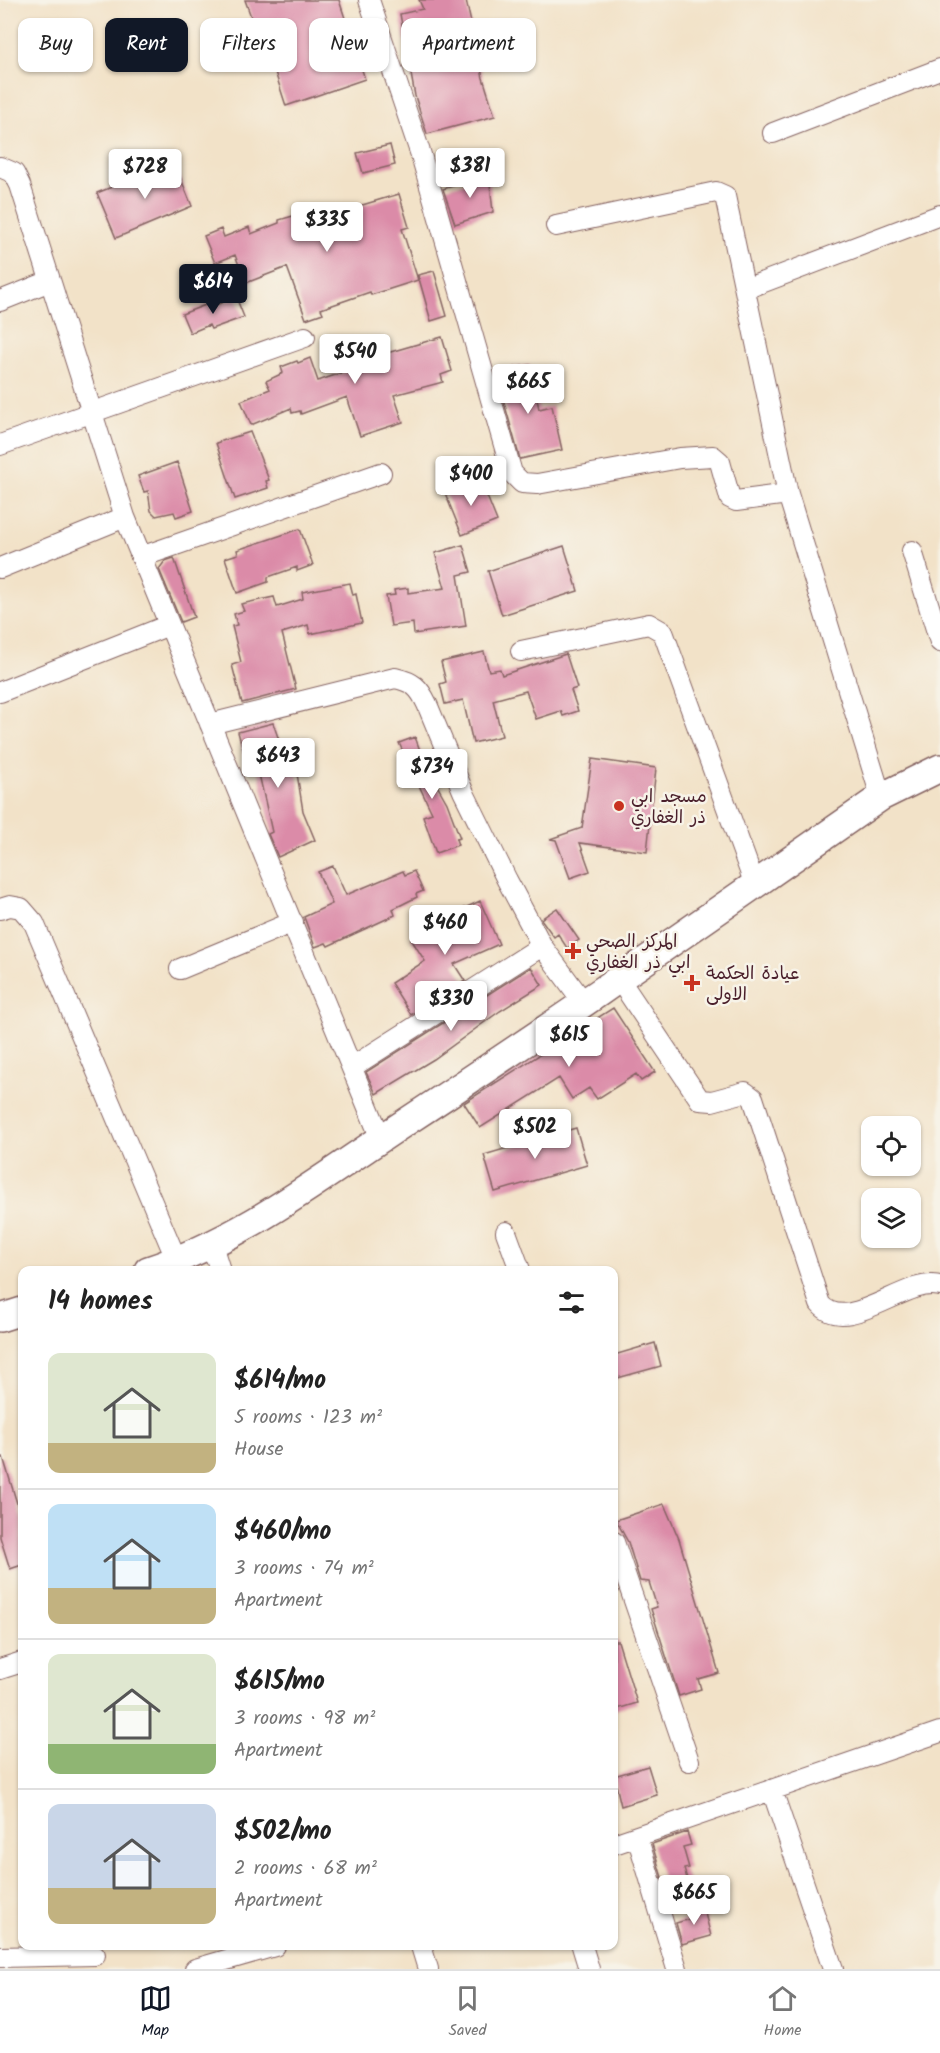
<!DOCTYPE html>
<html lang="en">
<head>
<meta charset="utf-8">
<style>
  :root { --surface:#fff; --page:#f2f2f2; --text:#222; --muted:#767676; --line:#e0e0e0; --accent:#111827 }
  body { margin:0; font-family:Kalam,"Playpen Sans Arabic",sans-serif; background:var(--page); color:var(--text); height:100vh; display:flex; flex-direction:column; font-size:22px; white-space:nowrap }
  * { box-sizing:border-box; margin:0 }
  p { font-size:20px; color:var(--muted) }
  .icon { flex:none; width:33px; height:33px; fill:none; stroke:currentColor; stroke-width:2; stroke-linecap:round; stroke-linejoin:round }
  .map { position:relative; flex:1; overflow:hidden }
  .drawer { position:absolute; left:18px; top:1266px; width:600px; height:684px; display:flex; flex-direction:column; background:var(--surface); border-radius:12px; box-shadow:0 2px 4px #0004 }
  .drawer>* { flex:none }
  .top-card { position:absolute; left:18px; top:18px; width:600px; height:54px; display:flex; gap:12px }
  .fabs { position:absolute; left:861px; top:1116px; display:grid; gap:12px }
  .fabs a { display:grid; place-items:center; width:60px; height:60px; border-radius:12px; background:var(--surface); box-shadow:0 2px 4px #0004; font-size:30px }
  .price { position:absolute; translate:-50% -51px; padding:0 14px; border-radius:6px; background:#fff; color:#222; font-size:20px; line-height:39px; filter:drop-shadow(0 2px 3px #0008) }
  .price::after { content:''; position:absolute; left:50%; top:36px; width:18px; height:14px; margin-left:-9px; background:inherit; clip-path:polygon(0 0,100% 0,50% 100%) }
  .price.current { background:var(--accent); color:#fff }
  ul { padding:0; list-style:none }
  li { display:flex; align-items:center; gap:18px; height:150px; padding:0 30px }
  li+li { border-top:2px solid var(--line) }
  li span { display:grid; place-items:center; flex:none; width:168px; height:120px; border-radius:12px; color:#555 }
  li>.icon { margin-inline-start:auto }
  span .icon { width:72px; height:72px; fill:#fffc; stroke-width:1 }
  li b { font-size:26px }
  h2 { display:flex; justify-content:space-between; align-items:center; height:72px; padding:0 30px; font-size:26px }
  .pill { padding:0 21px; border-radius:12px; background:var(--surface); box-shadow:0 2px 4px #0004; font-size:21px; line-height:54px }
  .pill.current { background:var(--accent); color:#fff }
  .menu { display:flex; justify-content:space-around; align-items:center; height:84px; border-top:2px solid var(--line); background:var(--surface); font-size:16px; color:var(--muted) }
  .menu a { display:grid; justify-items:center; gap:3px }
  .menu .current { color:var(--accent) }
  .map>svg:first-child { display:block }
  .building { fill:#db8ba8 }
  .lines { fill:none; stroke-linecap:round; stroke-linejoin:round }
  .street-casing { stroke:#856362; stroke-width:22 }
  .secondary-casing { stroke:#856362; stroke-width:30 }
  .street { stroke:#fff; stroke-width:20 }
  .secondary { stroke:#fff; stroke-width:27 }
  .poi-dot { fill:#c8321e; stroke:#f7f3e8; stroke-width:2 }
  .labels { text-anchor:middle; stroke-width:5; stroke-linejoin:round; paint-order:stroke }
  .poi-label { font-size:18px; fill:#4a1f2b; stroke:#f7f3e8; text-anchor:start }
</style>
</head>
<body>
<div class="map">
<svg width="940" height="1969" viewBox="0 0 940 1969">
  <rect width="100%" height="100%" fill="#f7f3e8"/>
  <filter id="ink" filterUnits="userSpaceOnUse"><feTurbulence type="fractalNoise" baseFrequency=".0167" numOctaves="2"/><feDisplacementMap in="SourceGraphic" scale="12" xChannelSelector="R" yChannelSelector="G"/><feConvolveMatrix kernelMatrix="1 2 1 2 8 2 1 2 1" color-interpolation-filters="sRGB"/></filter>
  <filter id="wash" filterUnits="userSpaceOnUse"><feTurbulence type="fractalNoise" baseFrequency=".008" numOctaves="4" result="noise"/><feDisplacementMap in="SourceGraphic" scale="24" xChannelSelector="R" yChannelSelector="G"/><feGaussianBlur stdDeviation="1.35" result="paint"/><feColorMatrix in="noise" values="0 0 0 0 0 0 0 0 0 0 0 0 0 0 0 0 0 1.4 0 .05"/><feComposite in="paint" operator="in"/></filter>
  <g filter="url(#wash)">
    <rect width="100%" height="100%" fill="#f2e2c8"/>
    <g id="blocks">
      <!-- building -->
      <path class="building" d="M245,0h94l26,79 -79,27 -19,-59 -12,5 -10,-23 9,-4z
        M419,0h47l17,78 12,38 -68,18 -12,-38 -15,-82 23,-5z
        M390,145l5,20 -32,8 -6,-20z
        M174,162l18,44 -76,32 -19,-45z
        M489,175l4,37 -38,12 -12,-35z
        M399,194l10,33 -7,2 16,51 -47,15 -1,-3 -49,17 2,4 -17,6 -19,-52 -41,16 -11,-28 -20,8 -11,-27 17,-7 3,8 25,-10 2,7 28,-11v-3l38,-11 2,9z
        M434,271l13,45 -16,5 -13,-46z
        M236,297l8,20 -33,12 -2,-4 -19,8 -8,-19 34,-13 2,3z
        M442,337l10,34 -11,4 2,7 -49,13 9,27 -43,14 -13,-39 -46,17 -1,-3 -8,2 -1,-5 -40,17 -10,-24 29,-12 -4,-8 17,-8 -2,-6 16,-6 1,2 12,-5 8,23 29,-10 -1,-2 6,-2 -3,-8 6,-1 -1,-4 23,-8 3,9z
        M530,365l9,44 13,-3 10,44 -42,9 -23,-82 15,-3 -1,-6z
        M250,432l19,48 -3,1 2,7 -33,11 -19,-56z
        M177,462l16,49 -17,6 -2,-5 -18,4 -5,-5 -3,-20 -4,1 -6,-16z
        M480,479l17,42 -35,14 -17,-42z
        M300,529l13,36 -16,6v-4l-29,10v5l-31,11 -12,-35 13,-4 -1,-4z
        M463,545l8,27 -13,3 8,51 -52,8 -1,-11 -22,3 -5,-30 9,-1 -1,-5 14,-2v5l37,-5 -10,-35z
        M564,546l14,45 -76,24 -14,-44z
        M174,558l20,59 -13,5 -22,-53 6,-8z
        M350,583l3,12 3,-1 6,29 -52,11 -2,-9 -26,8 14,56 -54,14 -10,-38 9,-3 -9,-36 5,-1 -3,-11 10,-3 -3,-7 33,-7 3,10 26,-8 -1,-7z
        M484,652l5,19 11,-2 2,6 64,-21 11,34 -6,2 7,21 -15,5 -2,-5 -25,8 -10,-28 -33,9 9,36 -29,7 -10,-43 -18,4 -5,-20 6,-2 -5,-20z
        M273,723l14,40 8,-2 8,50 12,29 -37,17 -10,-23 4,-2 -15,-67 -9,3 -10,-36z
        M415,737l10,27 22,39 13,35 -4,1 2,6 -22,8 -13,-37 9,-3 -33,-70z
        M592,759l64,9 -9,84 -67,-9 10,28 -20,7 -14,-38 -6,-1 32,-11z
        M333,866l13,29 57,-24 2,4 9,-4 9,20 -7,3 1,3 -24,12 2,6 -67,31 -2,-3 -11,4 -11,-30 28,-13 -14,-32z
        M480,901l19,43 -45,20 11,17 -54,34 -20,-32 34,-22 -14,-22 34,-22z
        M557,908l22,32 -12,8 -9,-14 -4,3 -13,-18z
        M531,967l11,18 -42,26 -66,48 -58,35 -10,-22z
        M613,1008l42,64 -14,9 -5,-7 -39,25 -8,-11 -17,11 -13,-21 -79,50 -16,-25z
        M576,1128l11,37 -92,27 -11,-37z
        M655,1343l6,23 -47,13v-24z
        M3,1457l19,63v45l-12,4 -10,-32v-79z
        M664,1504l15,35 40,134 -21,6 3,10 -22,7 -28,-87 6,-2 -8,-25 -9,-1 -12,-39 -12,-22z
        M614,1641h4l19,62 -23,7z
        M648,1766l9,29 -36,11 -7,-30z
        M687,1832l4,13 -8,2 6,21 -5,1 5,16 -23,6 -14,-47z
        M703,1906l8,30 -29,8 -6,-21 14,-4 -2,-9z"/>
    </g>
  </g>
  <g filter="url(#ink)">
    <use href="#blocks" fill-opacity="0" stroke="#856362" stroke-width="1.5"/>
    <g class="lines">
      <defs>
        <path id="street" d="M369,0l52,155 91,318 10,10 15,1 143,-26 33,-2 7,6 10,36 6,3 52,-7
          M773,133l167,-64
          M0,167l14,6 6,12 105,332 256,622
          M556,226l160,-34 9,4 63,298 93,303
          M745,289l195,-74
          M0,301l50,-20
          M0,445l305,-108
          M912,551l28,91
          M141,557l240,-84
          M0,568l125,-51
          M521,651l128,-27 14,8 92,253
          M0,692l169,-67
          M210,724l185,-46c18,4 24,9 32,26l36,87 44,89 35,66 42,57
          M0,909l10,-3 11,2 13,15 143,338
          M180,969l113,-47
          M619,979l81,121 12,1 33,-9 8,6 67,206c28,33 87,-28 120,-18
          M352,1067l190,-121
          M506,1232l14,38
          M212,1245l8,25
          M614,1542l75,219
          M0,1669l22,-7
          M772,1790l61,179
          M637,1836l40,133
          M614,1844l326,-112
          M421,1946l7,23
          M582,1946l7,23
          M0,1957l95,-2
          M195,1969l80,-23"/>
        <path id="secondary" d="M148,1270c96,-31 174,-93 258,-148 161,-105 318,-216 475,-325l59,-29
          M0,1318l22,-7"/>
      </defs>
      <!-- street casing -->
      <use href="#street" class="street-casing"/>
      <!-- secondary casing -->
      <use href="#secondary" class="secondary-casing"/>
      <!-- street -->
      <use href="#street" class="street"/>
      <!-- secondary -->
      <use href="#secondary" class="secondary"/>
    </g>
  </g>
  <!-- markers -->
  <g class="poi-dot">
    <circle cx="619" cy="806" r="6"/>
    <path d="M570 942h6v6h6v6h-6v6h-6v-6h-6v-6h6z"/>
    <path d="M689 974h6v6h6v6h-6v6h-6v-6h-6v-6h6z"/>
  </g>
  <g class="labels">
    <!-- poi labels -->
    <g class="poi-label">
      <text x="631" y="802">مسجد ابي<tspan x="631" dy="21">ذر الغفاري</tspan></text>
      <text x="586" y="947">المركز الصحي<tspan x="586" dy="21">ابي ذر الغفاري</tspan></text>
      <text x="706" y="979">عيادة الحكمة<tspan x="706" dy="21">الاولى</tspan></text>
    </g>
  </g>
</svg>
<div class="fabs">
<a><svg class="icon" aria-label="locate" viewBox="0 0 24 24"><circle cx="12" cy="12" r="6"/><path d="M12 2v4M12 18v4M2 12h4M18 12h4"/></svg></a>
<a><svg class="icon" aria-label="layers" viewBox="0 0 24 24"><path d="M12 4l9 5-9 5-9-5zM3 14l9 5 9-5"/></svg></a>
</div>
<b class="price" style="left:470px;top:199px">$381</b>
<b class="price" style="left:145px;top:200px">$728</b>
<b class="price" style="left:327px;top:253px">$335</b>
<b class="price current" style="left:213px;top:315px">$614</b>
<b class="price" style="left:355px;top:385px">$540</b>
<b class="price" style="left:528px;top:415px">$665</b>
<b class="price" style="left:471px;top:507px">$400</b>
<b class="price" style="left:278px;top:789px">$643</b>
<b class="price" style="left:432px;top:800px">$734</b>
<b class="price" style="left:445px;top:956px">$460</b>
<b class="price" style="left:451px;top:1032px">$330</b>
<b class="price" style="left:569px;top:1068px">$615</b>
<b class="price" style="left:535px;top:1160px">$502</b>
<b class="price" style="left:694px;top:1926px">$665</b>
<div class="top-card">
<a class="pill">Buy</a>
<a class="pill current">Rent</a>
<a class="pill">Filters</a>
<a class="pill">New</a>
<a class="pill">Apartment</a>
</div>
<section class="drawer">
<h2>14 homes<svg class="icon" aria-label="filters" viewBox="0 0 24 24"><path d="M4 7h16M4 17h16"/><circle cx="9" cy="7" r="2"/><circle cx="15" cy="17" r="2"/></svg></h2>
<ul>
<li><span style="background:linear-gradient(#dfe7d0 75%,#c2b280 0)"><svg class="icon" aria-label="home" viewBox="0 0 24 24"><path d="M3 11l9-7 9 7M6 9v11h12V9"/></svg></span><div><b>$614/mo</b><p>5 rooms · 123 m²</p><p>House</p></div></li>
<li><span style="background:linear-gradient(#bfe0f5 70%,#c2b280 0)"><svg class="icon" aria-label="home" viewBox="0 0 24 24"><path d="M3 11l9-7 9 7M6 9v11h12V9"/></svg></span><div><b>$460/mo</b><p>3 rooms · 74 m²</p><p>Apartment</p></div></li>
<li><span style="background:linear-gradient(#dfe7d0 75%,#8fb573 0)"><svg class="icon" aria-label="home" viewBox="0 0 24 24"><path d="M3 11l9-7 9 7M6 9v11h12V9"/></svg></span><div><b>$615/mo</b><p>3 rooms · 98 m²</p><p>Apartment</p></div></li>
<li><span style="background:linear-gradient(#c9d6e8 70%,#c2b280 0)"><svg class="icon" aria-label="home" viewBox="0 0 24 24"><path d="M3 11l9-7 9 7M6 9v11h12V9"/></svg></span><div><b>$502/mo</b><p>2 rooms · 68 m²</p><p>Apartment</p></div></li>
</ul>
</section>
</div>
<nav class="menu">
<a class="current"><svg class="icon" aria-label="map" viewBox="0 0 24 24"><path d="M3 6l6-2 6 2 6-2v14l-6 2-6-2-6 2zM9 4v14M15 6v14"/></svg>Map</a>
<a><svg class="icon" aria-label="saved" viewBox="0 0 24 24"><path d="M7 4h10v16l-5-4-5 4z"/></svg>Saved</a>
<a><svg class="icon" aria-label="home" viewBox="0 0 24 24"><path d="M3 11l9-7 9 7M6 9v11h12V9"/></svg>Home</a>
</nav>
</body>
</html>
